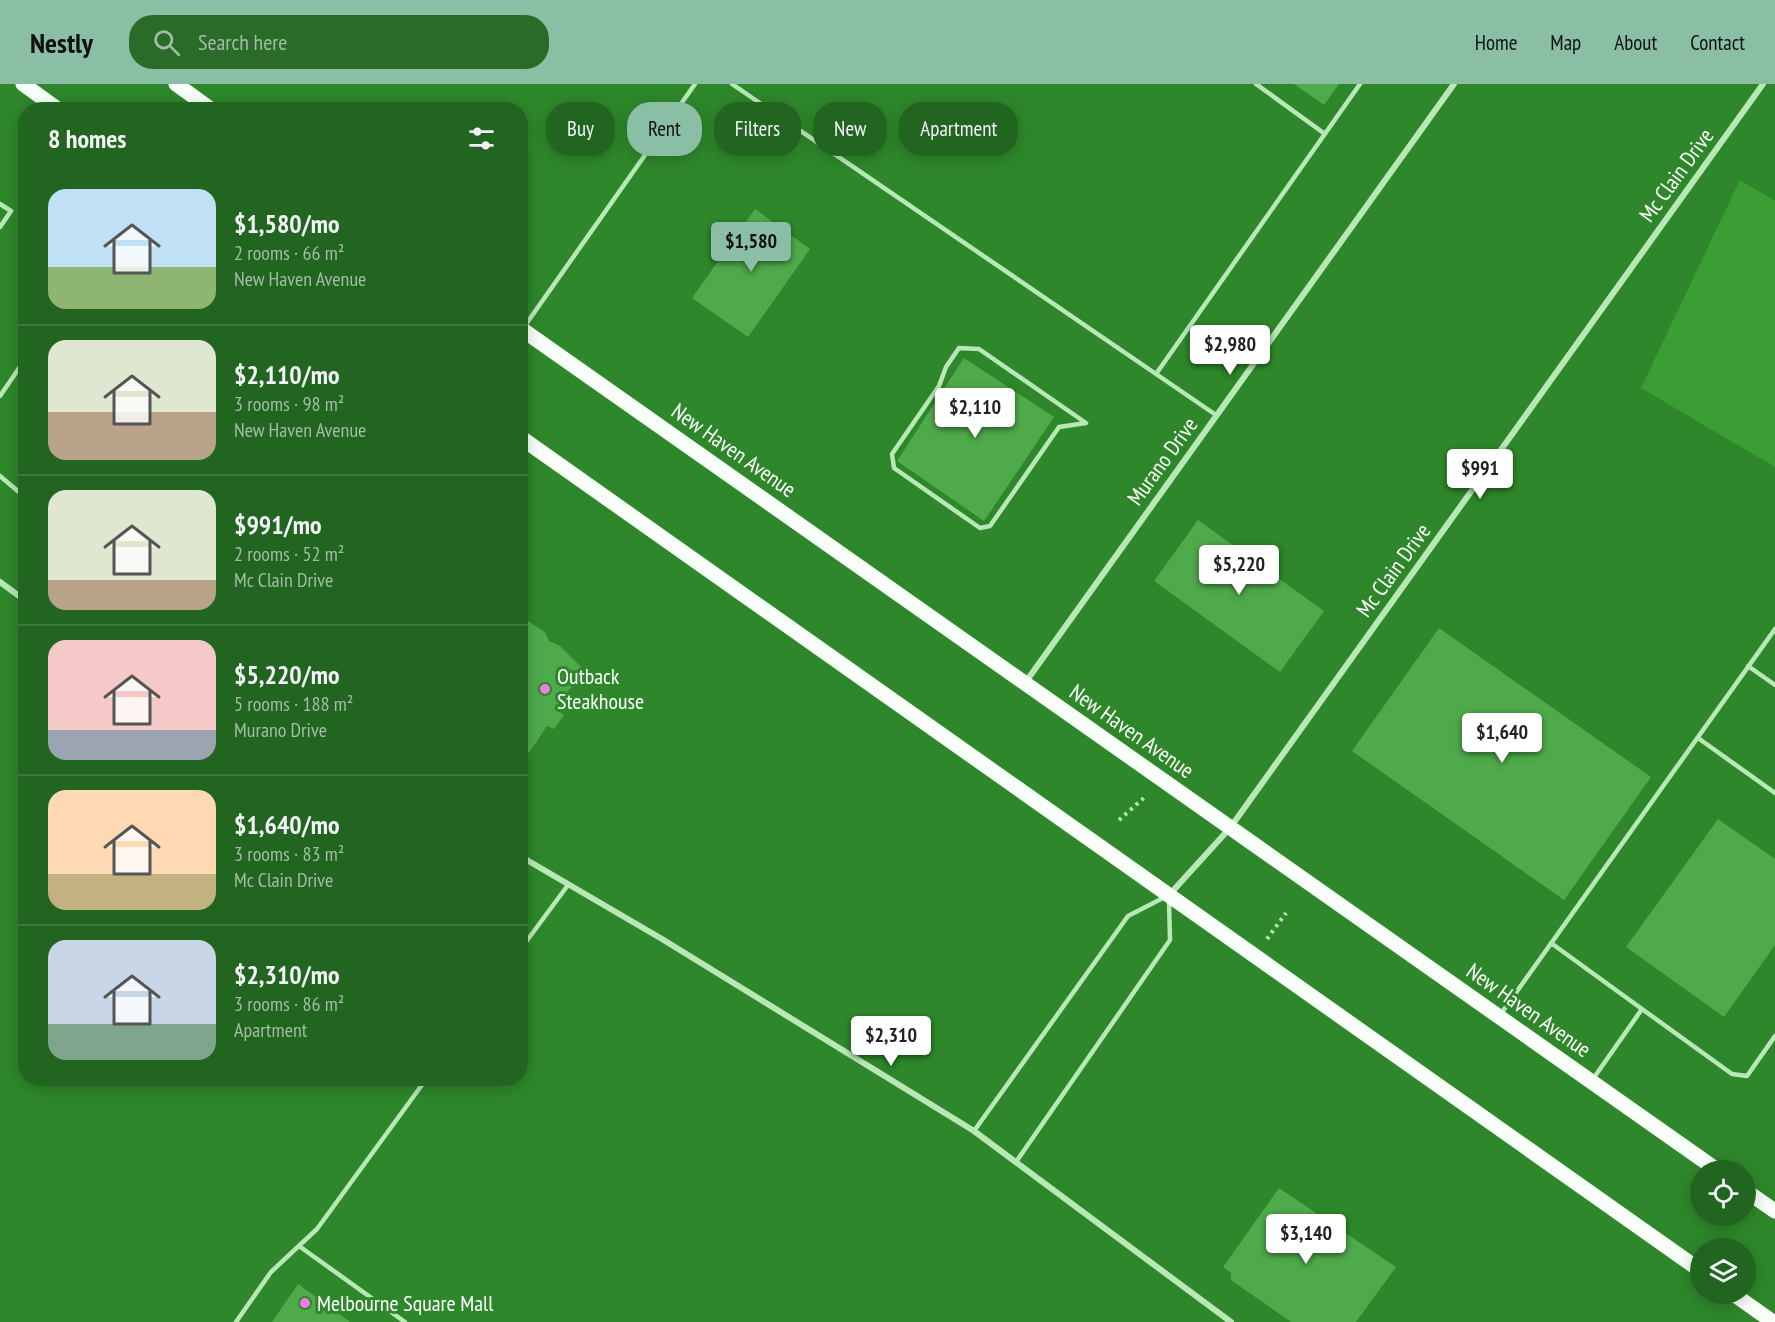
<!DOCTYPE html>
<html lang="en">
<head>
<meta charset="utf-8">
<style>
  :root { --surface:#226520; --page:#2a6b29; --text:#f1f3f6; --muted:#a2bda5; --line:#3f793e; --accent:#8abfa5 }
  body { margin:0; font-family:"PT Sans Narrow",sans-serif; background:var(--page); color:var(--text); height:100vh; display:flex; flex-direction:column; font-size:22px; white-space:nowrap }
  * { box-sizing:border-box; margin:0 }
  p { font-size:20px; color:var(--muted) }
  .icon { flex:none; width:33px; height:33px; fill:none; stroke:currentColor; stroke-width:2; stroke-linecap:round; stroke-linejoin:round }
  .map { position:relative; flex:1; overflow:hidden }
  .drawer { position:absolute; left:18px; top:18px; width:510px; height:984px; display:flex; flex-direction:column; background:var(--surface); border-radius:24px; box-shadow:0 3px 15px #0003 }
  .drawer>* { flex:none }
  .top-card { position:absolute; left:546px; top:18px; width:570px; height:54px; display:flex; gap:12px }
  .controls { position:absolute; left:1690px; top:1076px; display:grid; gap:12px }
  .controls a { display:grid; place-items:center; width:66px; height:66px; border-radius:50%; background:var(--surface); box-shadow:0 3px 15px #0003; font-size:30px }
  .price { position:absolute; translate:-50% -51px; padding:0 14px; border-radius:6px; background:#fff; color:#222; font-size:20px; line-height:39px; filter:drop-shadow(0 2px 3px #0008) }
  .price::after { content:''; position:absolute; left:50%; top:36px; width:18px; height:14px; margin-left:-9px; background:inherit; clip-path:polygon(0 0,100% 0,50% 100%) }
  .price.on { background:var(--accent); color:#111 }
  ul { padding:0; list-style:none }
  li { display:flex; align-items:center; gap:18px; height:150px; padding:0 30px }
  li+li { border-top:2px solid var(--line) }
  li span { display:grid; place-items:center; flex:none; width:168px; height:120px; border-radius:18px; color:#555 }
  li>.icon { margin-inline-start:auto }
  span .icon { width:72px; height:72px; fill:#fffc; stroke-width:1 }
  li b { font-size:26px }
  h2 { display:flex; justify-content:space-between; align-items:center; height:72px; padding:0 30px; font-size:26px }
  .chip { padding:0 21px; border-radius:24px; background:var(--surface); box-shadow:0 3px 15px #0003; font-size:21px; line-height:54px }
  .chip.on { background:var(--accent); color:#111 }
  header { display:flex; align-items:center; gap:36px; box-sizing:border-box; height:84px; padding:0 30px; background:var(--accent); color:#111 }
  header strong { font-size:28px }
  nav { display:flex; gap:33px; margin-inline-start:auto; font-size:21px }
  .search { width:420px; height:54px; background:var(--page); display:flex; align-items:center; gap:15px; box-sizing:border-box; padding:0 21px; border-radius:24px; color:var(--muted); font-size:22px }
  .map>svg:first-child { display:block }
  .green { fill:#3b9e35 }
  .building { fill:#4faa4b }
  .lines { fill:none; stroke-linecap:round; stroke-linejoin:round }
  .path { stroke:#b9e8b7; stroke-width:4; stroke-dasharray:3 4.5; stroke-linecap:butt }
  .service { stroke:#b9e8b7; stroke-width:4.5 }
  .minor { stroke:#b9e8b7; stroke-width:6 }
  .primary { stroke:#f8fef8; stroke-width:15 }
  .poi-dot { fill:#ee7ee2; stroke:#2e872a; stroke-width:2 }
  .labels { text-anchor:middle; stroke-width:6; stroke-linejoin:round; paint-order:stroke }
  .street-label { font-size:22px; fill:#fff; stroke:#2e872a }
  .poi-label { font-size:22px; fill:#fff; stroke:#2e872a; text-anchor:start }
</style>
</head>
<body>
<header>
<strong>Nestly</strong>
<div class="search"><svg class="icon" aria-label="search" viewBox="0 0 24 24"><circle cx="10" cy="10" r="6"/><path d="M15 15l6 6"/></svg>Search here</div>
<nav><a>Home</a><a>Map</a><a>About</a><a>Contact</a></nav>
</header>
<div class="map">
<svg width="1775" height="1238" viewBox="0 0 1775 1238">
  <rect width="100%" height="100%" fill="#2e872a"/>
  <!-- green -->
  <path class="green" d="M1740,96l35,21v266l-134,-79z"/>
  <!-- building -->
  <path class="building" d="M1294,0h45l-15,21z
    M755,125l55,40 -62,88 -56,-39z
    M964,274l90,59 -70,104 -87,-60z
    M1198,436l126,91 -44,61 -126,-91z
    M520,532l25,16 4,9 11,5 24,24 -29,39 9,6 -10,14 -7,-3 -18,27 -5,-4 -4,5z
    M1439,544l212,149 -87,123 -212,-149z
    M1718,735l57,40v86l-51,72 -98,-70z
    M1279,1104l117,79 -40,55h-65l-60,-42v-7l-8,-6z
    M298,1200l52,38h-78z"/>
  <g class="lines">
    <!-- path -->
    <path class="path" d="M1119,736l26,-23
      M1267,855l19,-26"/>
    <!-- service -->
    <path class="service" d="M732,0l484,331
      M1256,0l69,50
      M0,120l11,7 -11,16
      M524,243l171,-243
      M959,264l20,1 107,74 -27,4 -69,99 -10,2 -86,-60 -2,-14 47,-68 7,-19z
      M1156,290l204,-290
      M0,312l26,-38
      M0,392l26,22
      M1748,582l27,19
      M1698,654l77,55
      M1551,859l91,66 -49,70
      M520,866l48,-65
      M1642,925l90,65 15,2 28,-40
      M1500,931l275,-386
      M974,1047l154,-215 37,-19
      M1016,1078l154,-222 -1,-39
      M299,1162l106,76
      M236,1238l35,-50 46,-43 110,-151"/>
    <!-- minor -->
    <path class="minor" d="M0,498l26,19
      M1025,599l429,-599
      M520,772l142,83 312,192 257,191
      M1170,810l60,-66 533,-744"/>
    <!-- primary -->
    <path class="primary" d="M23,0l36,26
      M176,0l36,26
      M520,244l1197,842
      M520,353l1181,834
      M1746,1107l29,20
      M1732,1209l41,29"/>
  </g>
  <!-- markers -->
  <g class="poi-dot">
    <circle cx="545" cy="605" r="6"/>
    <circle cx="305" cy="1219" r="6"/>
  </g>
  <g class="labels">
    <!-- street labels -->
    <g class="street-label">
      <text transform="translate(1676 91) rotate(-54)" y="8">Mc Clain Drive</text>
      <text transform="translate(734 366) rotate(35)" y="8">New Haven Avenue</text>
      <text transform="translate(1162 377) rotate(-54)" y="8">Murano Drive</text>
      <text transform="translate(1393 486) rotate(-54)" y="8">Mc Clain Drive</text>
      <text transform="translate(1132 647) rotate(35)" y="8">New Haven Avenue</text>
      <text transform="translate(1529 926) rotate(35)" y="8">New Haven Avenue</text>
    </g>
    <!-- poi labels -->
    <g class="poi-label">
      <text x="557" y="600">Outback<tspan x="557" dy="25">Steakhouse</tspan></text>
      <text x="317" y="1227">Melbourne Square Mall</text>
    </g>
  </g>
</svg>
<div class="controls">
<a><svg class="icon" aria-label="locate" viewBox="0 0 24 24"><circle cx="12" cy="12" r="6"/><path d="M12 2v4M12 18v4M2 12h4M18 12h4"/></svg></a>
<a><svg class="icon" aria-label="layers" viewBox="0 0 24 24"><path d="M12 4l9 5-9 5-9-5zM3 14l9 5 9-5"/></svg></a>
</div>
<b class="price on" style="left:751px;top:189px">$1,580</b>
<b class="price" style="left:1230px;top:292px">$2,980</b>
<b class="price" style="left:975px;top:355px">$2,110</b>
<b class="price" style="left:1480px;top:416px">$991</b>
<b class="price" style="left:1239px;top:512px">$5,220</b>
<b class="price" style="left:1502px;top:680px">$1,640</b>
<b class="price" style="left:891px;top:983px">$2,310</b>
<b class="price" style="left:1306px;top:1181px">$3,140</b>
<div class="top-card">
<a class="chip">Buy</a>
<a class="chip on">Rent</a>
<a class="chip">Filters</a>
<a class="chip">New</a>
<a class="chip">Apartment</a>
</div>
<section class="drawer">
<h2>8 homes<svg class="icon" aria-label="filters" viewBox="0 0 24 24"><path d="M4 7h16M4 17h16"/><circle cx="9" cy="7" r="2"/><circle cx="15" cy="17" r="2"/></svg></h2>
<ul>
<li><span style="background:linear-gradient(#bfe0f5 65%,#8fb573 0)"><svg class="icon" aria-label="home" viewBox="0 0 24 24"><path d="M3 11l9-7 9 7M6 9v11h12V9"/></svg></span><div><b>$1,580/mo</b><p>2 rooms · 66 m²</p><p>New Haven Avenue</p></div></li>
<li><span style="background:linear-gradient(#dfe7d0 60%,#b9a48a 0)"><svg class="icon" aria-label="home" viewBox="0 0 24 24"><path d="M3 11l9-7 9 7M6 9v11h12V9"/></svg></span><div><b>$2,110/mo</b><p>3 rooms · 98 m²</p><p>New Haven Avenue</p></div></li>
<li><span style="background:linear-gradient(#dfe7d0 75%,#b9a48a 0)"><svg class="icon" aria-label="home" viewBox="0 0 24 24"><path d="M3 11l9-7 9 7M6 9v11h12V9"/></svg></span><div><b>$991/mo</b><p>2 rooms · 52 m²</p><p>Mc Clain Drive</p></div></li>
<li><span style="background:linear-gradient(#f6c9c9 75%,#9aa5b1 0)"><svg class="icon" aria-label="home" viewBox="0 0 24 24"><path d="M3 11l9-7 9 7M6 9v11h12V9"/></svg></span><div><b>$5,220/mo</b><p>5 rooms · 188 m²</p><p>Murano Drive</p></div></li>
<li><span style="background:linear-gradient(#ffd9b3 70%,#c2b280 0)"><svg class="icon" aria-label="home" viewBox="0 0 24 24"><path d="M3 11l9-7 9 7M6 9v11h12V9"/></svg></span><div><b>$1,640/mo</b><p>3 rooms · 83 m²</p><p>Mc Clain Drive</p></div></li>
<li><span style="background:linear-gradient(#c9d6e8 70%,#7fa58c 0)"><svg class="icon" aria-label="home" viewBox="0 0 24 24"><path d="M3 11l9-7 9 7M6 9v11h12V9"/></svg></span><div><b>$2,310/mo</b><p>3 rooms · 86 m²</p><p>Apartment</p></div></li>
</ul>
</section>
</div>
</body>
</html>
